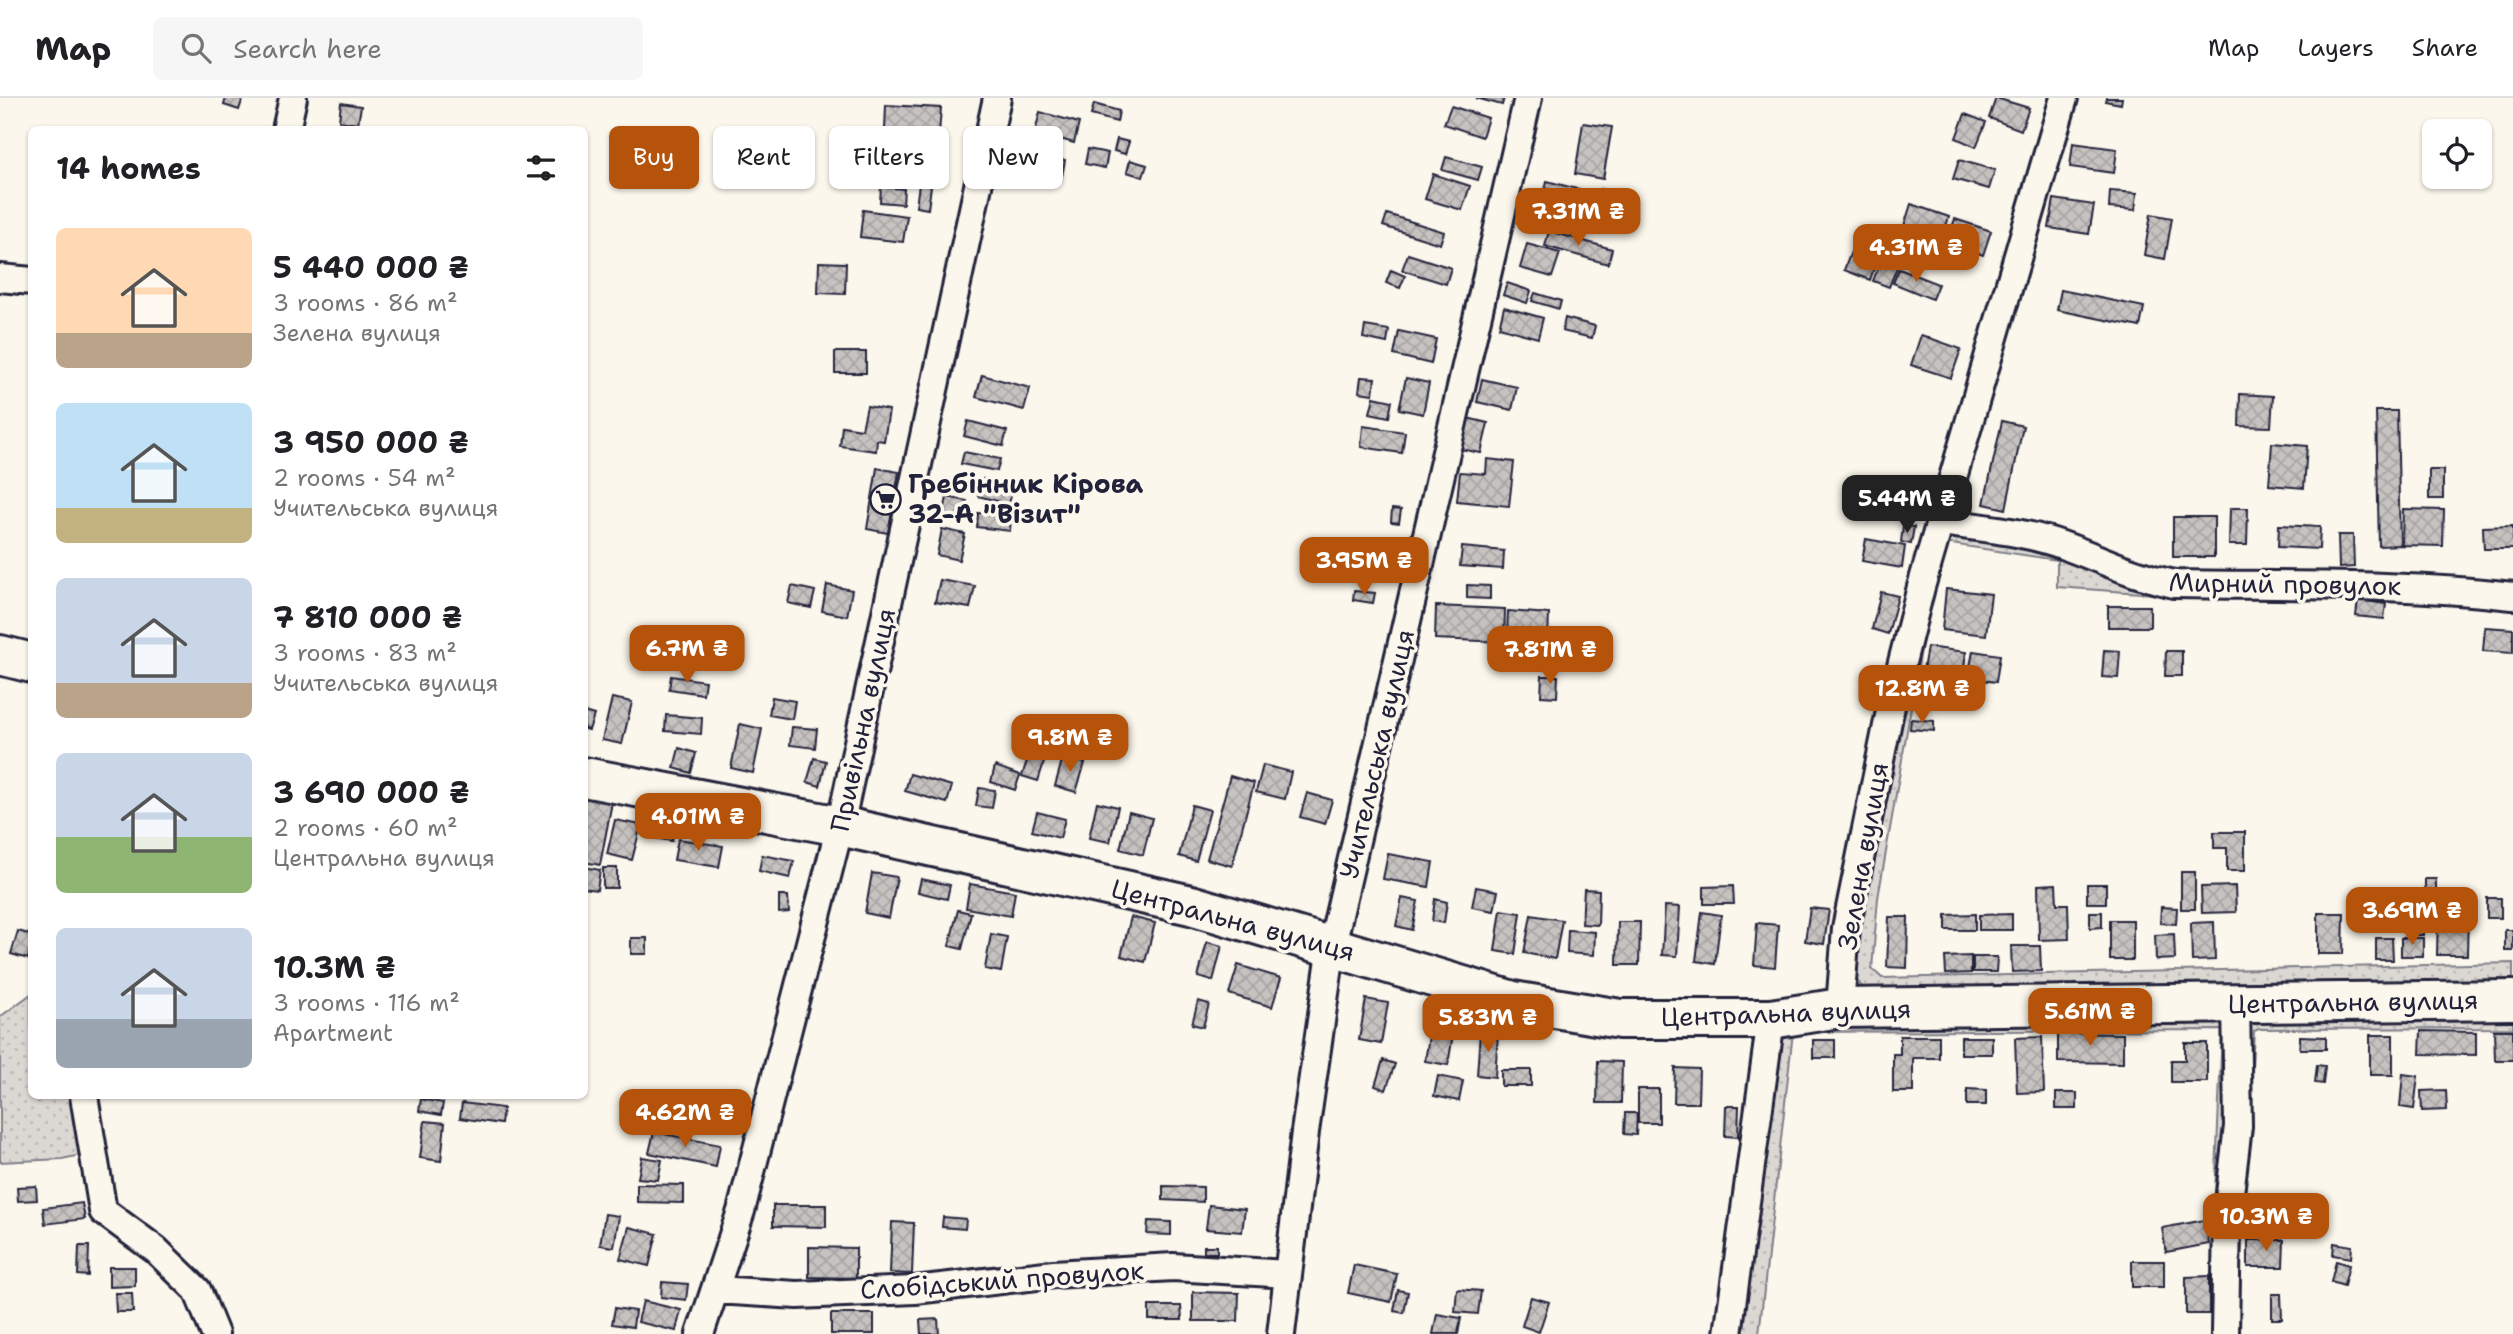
<!DOCTYPE html>
<html lang="en">
<head>
<meta charset="utf-8">
<style>
  :root { --surface:#fff; --page:#f6f6f6; --text:#202124; --muted:#757577; --line:#e0e0e0; --accent:#b45309 }
  body { margin:0; font-family:"Shantell Sans",sans-serif; background:var(--page); color:var(--text); height:100vh; display:flex; flex-direction:column; font-size:26px; white-space:nowrap }
  * { box-sizing:border-box; margin:0 }
  p { font-size:23px; color:var(--muted) }
  .icon { flex:none; width:38px; height:38px; fill:none; stroke:currentColor; stroke-width:2; stroke-linecap:round; stroke-linejoin:round }
  .map { position:relative; flex:1; overflow:hidden }
  .details { position:absolute; left:28px; top:28px; width:560px; height:973px; display:flex; flex-direction:column; background:var(--surface); border-radius:10px; box-shadow:0 2px 5px #0004 }
  .details>* { flex:none }
  .top-card { position:absolute; left:609px; top:28px; width:665px; height:63px; display:flex; gap:14px }
  .fabs { position:absolute; left:2422px; top:21px; display:grid; gap:14px }
  .fabs a { display:grid; place-items:center; width:70px; height:70px; border-radius:10px; background:var(--surface); box-shadow:0 2px 5px #0004; font-size:35px }
  .price { position:absolute; translate:-50% -60px; padding:0 16px; border-radius:14px; background:var(--accent); color:#fff; font-size:23px; line-height:46px; filter:drop-shadow(0 2px 4px #0008) }
  .price::after { content:''; position:absolute; left:50%; top:42px; width:21px; height:16px; margin-left:-10px; background:inherit; clip-path:polygon(0 0,100% 0,50% 100%) }
  .price.current { background:#222; color:#fff }
  ul { padding:0; list-style:none }
  li { display:flex; align-items:center; gap:21px; height:175px; padding:0 28px }
  li span { display:grid; place-items:center; flex:none; width:196px; height:140px; border-radius:10px; color:#555 }
  li>.icon { margin-inline-start:auto }
  span .icon { width:84px; height:84px; fill:#fffc; stroke-width:1 }
  li b { font-size:30px }
  h2 { display:flex; justify-content:space-between; align-items:center; height:84px; padding:0 28px; font-size:30px }
  .chip { padding:0 24px; border-radius:10px; background:var(--surface); box-shadow:0 2px 5px #0004; font-size:24px; line-height:63px }
  .chip.current { background:var(--accent); color:#fff }
  header { display:flex; align-items:center; gap:42px; box-sizing:border-box; height:98px; padding:0 35px; background:var(--surface); border-bottom:2px solid var(--line) }
  header strong { font-size:33px }
  nav { display:flex; gap:38px; margin-inline-start:auto; font-size:24px }
  .search { width:490px; height:63px; background:var(--page); display:flex; align-items:center; gap:18px; box-sizing:border-box; padding:0 24px; border-radius:10px; color:var(--muted); font-size:26px }
  .map>svg:first-child { display:block }
  .grass { fill:url(#grass-dots); stroke:#7e7d87; stroke-width:2 }
  .building { fill:url(#building-cross-hatch); stroke:#22223b; stroke-width:2 }
  .lines { fill:none; stroke-linecap:round; stroke-linejoin:round }
  .street-casing { stroke:#22223b; stroke-width:32 }
  .secondary-casing { stroke:#22223b; stroke-width:44 }
  .street { stroke:#fbf7ec; stroke-width:26 }
  .secondary { stroke:#fbf7ec; stroke-width:38 }
  .labels { text-anchor:middle; stroke-width:7; stroke-linejoin:round; paint-order:stroke }
  .poi-label { font-size:26px; font-weight:bold; fill:#22223b; stroke:#fbf7ec; text-anchor:start }
  .street-label { font-size:26px; fill:#22223b; stroke:#fbf7ec }
</style>
</head>
<body>
<header>
<strong>Map</strong>
<div class="search"><svg class="icon" aria-label="search" viewBox="0 0 24 24"><circle cx="10" cy="10" r="6"/><path d="M15 15l6 6"/></svg>Search here</div>
<nav><a>Map</a><a>Layers</a><a>Share</a></nav>
</header>
<div class="map">
<svg width="2513" height="1236" viewBox="0 0 2513 1236">
  <defs>
    <pattern id="grass-dots" width="8" height="8" patternUnits="userSpaceOnUse" patternTransform="scale(1.75)"><rect width="8" height="8" fill="#dbd8d3"/><path d="M2 2h.1M6 6h.1" fill="none" stroke="#bcb9b6" stroke-width="1.8" stroke-linecap="round"/></pattern>
    <pattern id="building-cross-hatch" width="8" height="8" patternUnits="userSpaceOnUse" patternTransform="scale(1.75)"><rect width="8" height="8" fill="#c6c2c0"/><path d="M0 0l8 8M0 8l8-8" fill="none" stroke="#aaa6a6"/></pattern>
  </defs>
  <rect width="100%" height="100%" fill="#fbf7ec"/>
  <filter id="ink" filterUnits="userSpaceOnUse"><feTurbulence type="fractalNoise" baseFrequency=".0143" numOctaves="2"/><feDisplacementMap in="SourceGraphic" scale="14" xChannelSelector="R" yChannelSelector="G"/><feConvolveMatrix kernelMatrix="1 2 1 2 8 2 1 2 1" color-interpolation-filters="sRGB"/></filter>
  <g filter="url(#ink)">
    <!-- grass -->
    <path class="grass" d="M1957,433l77,13 76,34 45,16 -98,-7v-27l-112,-17 -15,55 -52,300 -6,71 10,9 631,-15v27l-648,1 -11,-15 -1,-24 56,-275 34,-139z
      M31,896l1,102h64l8,54 -42,9 -62,3v-145z
      M2513,909v21l-254,1 -5,2 -15,264v39h-9l14,-313z
      M2232,914l-18,322 -2,-65 10,-239 -429,2 -34,302h-26l47,-308z"/>
    <!-- building -->
    <path class="building" d="M226,0h17l-4,12 -15,-5z
      M1476,0h28l-2,7z
      M1996,0l33,10 -8,22 -32,-12z
      M2106,0h16l-1,6 -16,-3z
      M341,5l20,3 -3,18 -19,-3z
      M1094,6l25,7 -2,11 -26,-7z
      M886,7l55,3 -2,26 -54,-4z
      M1451,8l37,12 -6,19 -38,-13z
      M1040,14l39,11 -5,20 -39,-11z
      M1965,16l21,8 -10,25 -20,-9z
      M1583,25l29,4 -9,52 -28,-5z
      M1117,41l12,3 -4,12 -11,-3z
      M2073,45l44,6 -3,24 -44,-6z
      M1088,51l20,4 -3,15 -20,-4z
      M1036,57l29,5 -4,22 -29,-4z
      M1446,59l36,10 -4,13 -36,-10z
      M1130,62l17,5 -4,12 -16,-5z
      M1959,62l36,10 -6,19 -36,-10z
      M1433,76l37,12 -8,24 -37,-11z
      M1547,83l41,11 -5,21 -41,-10z
      M919,86l12,2 -3,23 -12,-2z
      M881,89l23,2 -1,15 -23,-2z
      M1600,91l27,8 -3,10 -27,-8z
      M2110,93l27,2 -2,17 -26,-2z
      M2054,101l40,6 -5,29 -40,-6z
      M1911,106l38,13 -7,21 -38,-12z
      M863,112l44,6 -4,26 -43,-5z
      M1387,116l57,18 -4,12 -57,-18z
      M2151,116l21,4 -7,41 -21,-4z
      M1955,121l36,12 -8,24 -36,-13z
      M1549,133l63,18 -4,15 -63,-18z
      M1527,146l33,9 -8,24 -32,-9z
      M1853,149l25,9 -8,24 -26,-10z
      M1408,156l43,14 -5,16 -44,-14z
      M1882,160l16,7 -9,22 -16,-6z
      M819,164l27,1 -1,31 -27,-1z
      M1899,171l39,15 -6,15 -39,-16z
      M1391,172l14,6 -5,12 -14,-5z
      M1507,185l24,8 -4,12 -24,-8z
      M2061,192l83,17 -4,20 -83,-17z
      M1535,195l26,8 -2,8 -27,-8z
      M1504,209l39,11 -5,20 -39,-11z
      M1565,220l30,8 -3,12 -30,-7z
      M1365,228l24,4 -2,13 -24,-5z
      M1399,233l37,8 -5,25 -37,-9z
      M1921,237l40,14 -10,29 -40,-13z
      M835,254h31v21h-31z
      M982,277l48,13 -6,22 -48,-13z
      M1361,279l14,1 -2,16 -14,-2z
      M1406,280l23,5 -6,31 -24,-5z
      M1482,281l35,8 -5,23 -35,-8z
      M2240,296l33,2 -2,31 -32,-1z
      M1374,299l18,4 -3,16 -19,-4z
      M867,308l22,4 -5,31 -7,-1 -1,11 -36,-5 2,-20 20,3z
      M2376,313h21l3,134 -21,1z
      M1467,320l21,5 -7,30 -21,-4z
      M968,323l39,10 -4,15 -39,-10z
      M2002,323l21,5 -17,83 -22,-5z
      M1363,328l42,6 -3,21 -41,-6z
      M2272,345l35,3 -3,42 -35,-3z
      M964,354l36,7 -3,12 -36,-7z
      M1487,361l27,3 -5,44 -52,-5 3,-29 26,2z
      M877,370l22,4 -11,61 -21,-4z
      M2429,372h14v29h-14z
      M983,381l30,8 -4,17 -31,-8z
      M947,399l20,4 -4,21 -20,-4z
      M2230,410h18l-1,37h-18z
      M1392,411l9,1 -2,13 -8,-1z
      M2403,411l41,1 -1,36 -41,-1z
      M978,415l33,4 -1,14 -33,-4z
      M2173,419h41v40h-41z
      M2279,427l41,2 -1,22 -41,-2z
      M1903,428l11,1 -3,17 -10,-2z
      M2513,428v23h-29l-1,-22z
      M942,431l23,5 -6,26 -22,-5z
      M2338,437h15l1,32 -15,1z
      M1866,441l39,7 -3,22 -40,-7z
      M1462,449l42,4 -1,18 -43,-3z
      M940,482l35,6 -5,22 -35,-6z
      M827,487l25,5 -5,26 -25,-5z
      M1467,487l23,1v13l-23,-1z
      M792,488l23,5 -4,17 -23,-5z
      M1946,491l45,5 -5,41 -44,-5z
      M1354,493l21,2 -2,10 -20,-3z
      M1881,494l17,4 -10,38 -16,-5z
      M2358,502l28,4 -2,15 -28,-3z
      M1436,508l69,3 -1,33 -69,-3z
      M2108,508h42v21h-42z
      M1508,513l41,3 -1,25 -41,-4z
      M2485,529l28,2v24l-30,-2z
      M1927,549l39,5 -3,23 -40,-5z
      M2104,552l16,1 -2,27 -16,-1z
      M1973,553l27,4 -4,27 -28,-4z
      M2166,553h16v25h-17z
      M671,578l34,5 -2,13 -34,-5z
      M1542,578h16l-1,21 -16,-1z
      M772,599l23,4 -3,18 -23,-4z
      M612,600l20,4 -10,42 -20,-4z
      M584,614l10,3 -5,15 -5,-1z
      M666,617l36,3 -1,16 -36,-3z
      M1911,621l23,2v10l-24,-2z
      M740,626l22,5 -9,44 -22,-5z
      M792,629l25,2 -2,19 -25,-3z
      M679,650l17,5 -5,20 -17,-5z
      M1030,653l16,5 -8,25 -16,-5z
      M1063,659l22,6 -9,29 -21,-6z
      M814,660l12,3 -6,25 -13,-4z
      M1263,667l28,7 -6,27 -29,-7z
      M995,668l25,9 -5,15 -24,-8z
      M910,676l42,12 -5,17 -42,-12z
      M1230,678l24,7 -22,83 -25,-7z
      M979,690l16,2 -3,18 -16,-2z
      M1307,695l25,7 -7,24 -25,-7z
      M584,699l28,5 -12,63 -16,-3z
      M1097,704l21,5 -8,35 -21,-4z
      M1192,707l18,5 -14,51 -17,-5z
      M1037,714l28,7 -5,19 -28,-7z
      M1129,714l23,6 -9,37 -23,-6z
      M615,722l26,5 -9,35 -25,-6z
      M650,726l24,4 -2,13 -24,-4z
      M2214,734h31v39h-18v-23h-13z
      M678,741l45,7 -4,21 -45,-7z
      M1388,756l45,8 -4,25 -46,-8z
      M762,757l32,6 -4,17 -31,-7z
      M584,769l16,3 -3,20 -13,-2z
      M603,770h14v20h-14z
      M2181,774h14v37h-14z
      M872,775l25,4 -8,41 -24,-5z
      M921,781l29,6 -3,14 -29,-7z
      M2425,781h11v31h-11z
      M970,786l45,8 -4,24 -45,-8z
      M2056,786l1,20h11l1,35 -30,1 -1,-55z
      M2087,786h19v19h-19z
      M1733,788l1,18h-30v-17z
      M2235,788l1,26 -34,1 -1,-26z
      M1476,789l22,4 -4,20 -22,-4z
      M1584,791l15,1 -1,35 -16,-1z
      M779,798h9l1,16 -10,1z
      M1402,800l16,3 -6,29 -16,-4z
      M2487,800h14v20h-14z
      M1435,801l12,3 -3,21 -12,-2z
      M1665,808l15,1 -3,49 -15,-1z
      M2161,809l16,1 -1,16 -16,-1z
      M1810,810l19,2 -5,34 -19,-3z
      M958,812l13,3 -9,36 -13,-3z
      M1501,812l20,3 -6,41 -20,-3z
      M2438,813l30,1 -1,43h-30z
      M1702,814l19,3 -6,49 -19,-3z
      M2090,814h12v15l-12,1z
      M2408,814h15v23h-15z
      M2318,815h26l-1,41h-25z
      M1975,816v16h-29v-15z
      M2012,816v16h-33v-15z
      M1531,817l31,5 -7,39 -31,-6z
      M1131,819l24,6 -10,39 -24,-6z
      M1889,819h19l-1,51 -20,-1z
      M2110,822h23v40h-23z
      M1618,824h22l-1,43h-22z
      M2214,824l1,38 -23,1 -1,-38z
      M1757,825l21,2 -3,42 -21,-2z
      M1568,832l27,2 -1,23 -27,-2z
      M2505,832h8v21h-8z
      M18,833l14,4 -4,24 -17,-5z
      M991,836l16,3 -6,35 -16,-3z
      M2174,836l1,25 -19,1 -1,-25z
      M631,840h16v16h-16z
      M2376,840h16l1,22h-17z
      M2401,840h22v18h-22z
      M1207,844l15,4 -9,35 -15,-4z
      M2011,848h29l1,25 -29,1z
      M1971,858v17l-25,1 -1,-17z
      M1973,859h24l-1,15h-23z
      M1238,867l43,13 -9,29 -43,-13z
      M1366,901l22,4 -7,41 -22,-4z
      M1198,903l11,3 -6,23 -11,-3z
      M1432,920l23,4 -7,43 -23,-4z
      M2494,932h19v30h-18z
      M2421,933l55,1v23l-56,-1z
      M1480,934l18,1 -3,44 -18,-2z
      M2058,935l65,1v29l-65,-1z
      M2370,937h23v40h-23z
      M1900,938h39v22h-26v34h-20v-38h7z
      M2300,938l26,1v12h-26z
      M1961,939h31v17h-31z
      M2042,939l2,55 -27,1 -2,-55z
      M1813,942h22v18h-22z
      M2185,945h22v39h-36v-22h14z
      M1383,962l12,4 -9,26 -11,-4z
      M1598,963l24,1 -1,41h-24z
      M2317,967l8,1 -2,18 -8,-1z
      M1675,970l24,1 -1,34h-24z
      M1501,972h30v16h-30z
      M2403,976l15,2 -4,33 -14,-2z
      M1438,978l25,5 -4,20 -25,-5z
      M1638,991h21v34h-21z
      M1967,991l19,1v15h-19z
      M2446,992l1,20 -25,1 -1,-20z
      M2056,995h21v16h-21z
      M421,1001l22,4 -2,12 -22,-4z
      M462,1005l41,5 -2,16 -41,-6z
      M1726,1008h13l-1,31 -13,-1z
      M1625,1015h12l-1,22 -12,-1z
      M425,1023l20,2 -4,38 -21,-3z
      M654,1034l66,13 -4,22 -67,-14z
      M642,1059l20,3 -4,20 -20,-2z
      M637,1086l47,1v18l-47,-1z
      M36,1088l1,14 -19,1 -1,-14z
      M1163,1088l40,1v15l-40,-2z
      M82,1105l3,16 -40,5 -2,-16z
      M773,1107h53v22l-53,-1z
      M1209,1107l36,4 -3,23 -36,-3z
      M605,1116l14,2 -5,31 -14,-2z
      M943,1119l23,2 -1,10 -23,-2z
      M2205,1122l4,24 -43,8 -4,-24z
      M1148,1123l23,1v13l-24,-1z
      M892,1124l22,1 -2,51 -22,-1z
      M629,1129l28,7 -8,32 -29,-7z
      M2248,1142h36l-1,27h-35z
      M2334,1145l18,3 -1,12 -18,-3z
      M79,1148h10l-1,30 -10,-1z
      M1204,1148h13v7h-13z
      M809,1149l47,1v30l-47,-1z
      M2132,1163h32v26h-32z
      M2336,1163l13,4 -5,21 -13,-4z
      M1354,1167l43,9 -6,28 -43,-9z
      M109,1169h26v19l-26,1z
      M2209,1178v38h-23v-37z
      M662,1184l26,2 -2,16 -25,-3z
      M1457,1191l24,2 -3,23 -23,-2z
      M1398,1192l10,2 -4,21 -10,-2z
      M1193,1194l46,1 -1,28h-45z
      M115,1195h17l1,19h-17z
      M2272,1196h9l1,25h-10z
      M1531,1199l18,5 -10,30 -17,-6z
      M643,1203l38,9 -5,21 -38,-9z
      M1149,1208h32l1,14h-33z
      M615,1210l20,3 -2,16 -21,-3z
      M831,1216h43v20h-43z
      M1437,1216l24,4 -3,16h-25z
      M938,1221l1,15h-18l-1,-14z"/>
    <g class="lines">
      <defs>
        <path id="street" d="M286,32l7,-32
          M0,180l32,3
          M1940,424c41,6 83,9 122,23 40,14 69,30 112,39 113,2 226,-1 339,12
          M1840,910l6,-80 45,-222 30,-119 143,-489
          M84,998l19,115 53,39 41,40 18,44
          M716,1192l81,5 118,-5 139,-16 119,-7 115,7
          M700,1236l41,-123 99,-385 157,-728
          M1281,1236l24,-202 27,-187 196,-847
          M1728,1236l43,-315
          M2225,1236l2,-115 11,-93 -2,-123"/>
        <path id="secondary" d="M0,557l32,8
          M584,679l256,49 351,79 322,96 107,18h151l69,-11 673,-8"/>
      </defs>
      <!-- street casing -->
      <use href="#street" class="street-casing"/>
      <!-- secondary casing -->
      <use href="#secondary" class="secondary-casing"/>
      <!-- street -->
      <use href="#street" class="street"/>
      <!-- secondary -->
      <use href="#secondary" class="secondary"/>
    </g>
  </g>
  <!-- icons -->
  <defs>
    <symbol id="supermarket-ring" viewBox="-11 -11 22 22"><circle r="9.5" fill="#fbf7ec" stroke="#22223b" stroke-width="1.5"/><path d="M-6-5.5h2.5l.6 2H6L4.5 2H-2.5L-4.4-4H-6ZM-1.5 3.2a1.3 1.3 0 1 0 .1 0ZM3 3.2a1.3 1.3 0 1 0 .1 0Z" fill="#22223b"/></symbol>
  </defs>
  <g fill-rule="evenodd">
    <use href="#supermarket-ring" x="868" y="384" width="35" height="35"/>
  </g>
  <g class="labels">
    <!-- poi labels -->
    <g class="poi-label">
      <text x="908" y="395">Гребінник Кірова<tspan x="908" dy="30">32-А "Візит"</tspan></text>
    </g>
    <!-- street labels -->
    <g class="street-label">
      <text transform="translate(2285 486) rotate(1)" y="9">Мирний провулок</text>
      <text transform="translate(863 622) rotate(-78)" y="9">Привільна вулиця</text>
      <text transform="translate(1377 656) rotate(-77)" y="9">Учительська вулиця</text>
      <text transform="translate(1863 758) rotate(-80)" y="9">Зелена вулиця</text>
      <text transform="translate(1233 822) rotate(15)" y="9">Центральна вулиця</text>
      <text transform="translate(2353 904) rotate(-1)" y="9">Центральна вулиця</text>
      <text transform="translate(1786 915) rotate(-2)" y="9">Центральна вулиця</text>
      <text transform="translate(1002 1182) rotate(-4)" y="9">Слобідський провулок</text>
    </g>
  </g>
</svg>
<div class="fabs">
<a><svg class="icon" aria-label="locate" viewBox="0 0 24 24"><circle cx="12" cy="12" r="6"/><path d="M12 2v4M12 18v4M2 12h4M18 12h4"/></svg></a>
</div>
<b class="price" style="left:1578px;top:150px">7.31M ₴</b>
<b class="price" style="left:1916px;top:186px">4.31M ₴</b>
<b class="price current" style="left:1907px;top:437px">5.44M ₴</b>
<b class="price" style="left:1364px;top:499px">3.95M ₴</b>
<b class="price" style="left:687px;top:587px">6.7M ₴</b>
<b class="price" style="left:1550px;top:588px">7.81M ₴</b>
<b class="price" style="left:1922px;top:627px">12.8M ₴</b>
<b class="price" style="left:1070px;top:676px">9.8M ₴</b>
<b class="price" style="left:698px;top:755px">4.01M ₴</b>
<b class="price" style="left:2412px;top:849px">3.69M ₴</b>
<b class="price" style="left:2090px;top:950px">5.61M ₴</b>
<b class="price" style="left:1488px;top:956px">5.83M ₴</b>
<b class="price" style="left:685px;top:1051px">4.62M ₴</b>
<b class="price" style="left:2266px;top:1155px">10.3M ₴</b>
<div class="top-card">
<a class="chip current">Buy</a>
<a class="chip">Rent</a>
<a class="chip">Filters</a>
<a class="chip">New</a>
</div>
<section class="details">
<h2>14 homes<svg class="icon" aria-label="filters" viewBox="0 0 24 24"><path d="M4 7h16M4 17h16"/><circle cx="9" cy="7" r="2"/><circle cx="15" cy="17" r="2"/></svg></h2>
<ul>
<li><span style="background:linear-gradient(#ffd9b3 75%,#b9a48a 0)"><svg class="icon" aria-label="home" viewBox="0 0 24 24"><path d="M3 11l9-7 9 7M6 9v11h12V9"/></svg></span><div><b>5 440 000 ₴</b><p>3 rooms · 86 m²</p><p>Зелена вулиця</p></div></li>
<li><span style="background:linear-gradient(#bfe0f5 75%,#c2b280 0)"><svg class="icon" aria-label="home" viewBox="0 0 24 24"><path d="M3 11l9-7 9 7M6 9v11h12V9"/></svg></span><div><b>3 950 000 ₴</b><p>2 rooms · 54 m²</p><p>Учительська вулиця</p></div></li>
<li><span style="background:linear-gradient(#c9d6e8 75%,#b9a48a 0)"><svg class="icon" aria-label="home" viewBox="0 0 24 24"><path d="M3 11l9-7 9 7M6 9v11h12V9"/></svg></span><div><b>7 810 000 ₴</b><p>3 rooms · 83 m²</p><p>Учительська вулиця</p></div></li>
<li><span style="background:linear-gradient(#c9d6e8 60%,#8fb573 0)"><svg class="icon" aria-label="home" viewBox="0 0 24 24"><path d="M3 11l9-7 9 7M6 9v11h12V9"/></svg></span><div><b>3 690 000 ₴</b><p>2 rooms · 60 m²</p><p>Центральна вулиця</p></div></li>
<li><span style="background:linear-gradient(#c9d6e8 65%,#9aa5b1 0)"><svg class="icon" aria-label="home" viewBox="0 0 24 24"><path d="M3 11l9-7 9 7M6 9v11h12V9"/></svg></span><div><b>10.3M ₴</b><p>3 rooms · 116 m²</p><p>Apartment</p></div></li>
</ul>
</section>
</div>
</body>
</html>
